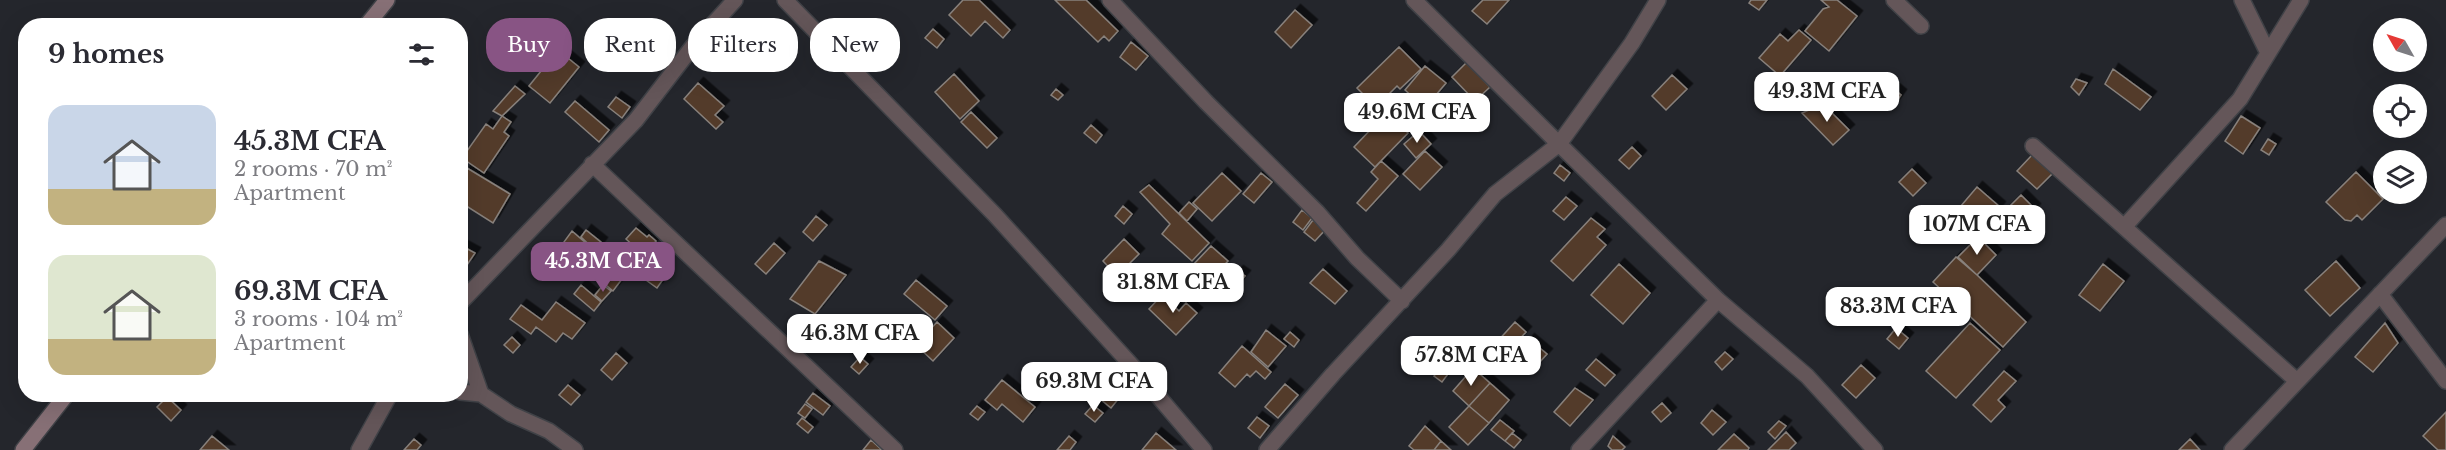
<!DOCTYPE html>
<html lang="en">
<head>
<meta charset="utf-8">
<style>
  :root { --surface:#fff; --page:#f7f7f7; --text:#2b2b33; --muted:#7c7c81; --accent:#885484 }
  body { margin:0; font-family:"Libre Baskerville",serif; background:var(--page); color:var(--text); height:100vh; display:flex; flex-direction:column; font-size:22px; white-space:nowrap }
  * { box-sizing:border-box; margin:0 }
  p { font-size:20px; color:var(--muted) }
  .icon { flex:none; width:33px; height:33px; fill:none; stroke:currentColor; stroke-width:2; stroke-linecap:round; stroke-linejoin:round }
  .map { position:relative; flex:1; overflow:hidden }
  .panel { position:absolute; left:18px; top:18px; width:450px; height:384px; display:flex; flex-direction:column; background:var(--surface); border-radius:24px; box-shadow:0 6px 24px #0002 }
  .panel>* { flex:none }
  .guide { position:absolute; left:486px; top:18px; width:570px; height:54px; display:flex; gap:12px }
  .needle { width:39px; rotate:309deg }
  .fabs { position:absolute; left:2373px; top:18px; display:grid; gap:12px }
  .fabs a { display:grid; place-items:center; width:54px; height:54px; border-radius:50%; background:var(--surface); box-shadow:0 6px 24px #0002; font-size:30px }
  .price { position:absolute; translate:-50% -51px; padding:0 14px; border-radius:12px; background:#fff; color:#222; font-size:20px; line-height:39px; filter:drop-shadow(0 2px 3px #0008) }
  .price::after { content:''; position:absolute; left:50%; top:36px; width:18px; height:14px; margin-left:-9px; background:inherit; clip-path:polygon(0 0,100% 0,50% 100%) }
  .price.on { background:var(--accent); color:#fff }
  ul { padding:0; list-style:none }
  li { display:flex; align-items:center; gap:18px; height:150px; padding:0 30px }
  li span { display:grid; place-items:center; flex:none; width:168px; height:120px; border-radius:18px; color:#555 }
  li>.icon { margin-inline-start:auto }
  span .icon { width:72px; height:72px; fill:#fffc; stroke-width:1 }
  li b { font-size:26px }
  h2 { display:flex; justify-content:space-between; align-items:center; height:72px; padding:0 30px; font-size:26px }
  .pill { padding:0 21px; border-radius:24px; background:var(--surface); box-shadow:0 6px 24px #0002; font-size:21px; line-height:54px }
  .pill.on { background:var(--accent); color:#fff }
  .map>svg:first-child { display:block }
  .building { fill:#533b2a; stroke:#88817c; stroke-width:1.5; filter:url(#shadow) }
  .lines { fill:none; stroke-linecap:round; stroke-linejoin:round }
  .street-casing { stroke:#404247; stroke-width:18 }
  .secondary-casing { stroke:#404247; stroke-width:18 }
  .street { stroke:#645659; stroke-width:15 }
  .secondary { stroke:#877076; stroke-width:15 }
</style>
</head>
<body>
<div class="map">
<svg width="2446" height="450" viewBox="0 0 2446 450">
  <defs>
    <filter id="shadow"><feDropShadow dx="5.5" dy="-5.5" stdDeviation="0" flood-color="#0009"/></filter>
  </defs>
  <rect width="100%" height="100%" fill="#24262c"/>
  <!-- building -->
  <path class="building" d="M963,0h16l31,30 -7,8 -18,-17 -14,15 -22,-21z
    M1055,0h31l32,31 -9,10 -5,-5 -6,6z
    M1483,0h26l-22,24 -15,-13z
    M1751,0h16l-8,10 -10,-7z
    M1821,0h16l20,16 -28,35 -24,-20 18,-22 6,-2z
    M1295,10l17,15 -21,23 -16,-16z
    M933,29l11,10 -7,9 -12,-10z
    M1799,30l12,10 -31,36 -21,-18 21,-24 8,7z
    M1131,42l17,14 -12,14 -16,-13z
    M1399,47l22,22 -21,20 -3,-3 -21,21 -19,-19z
    M558,50l21,17 -29,36 -21,-17z
    M1467,62l23,25 -15,14 -23,-24z
    M1425,66l21,17 -21,25 -20,-18z
    M2113,69l38,28 -11,13 -35,-26z
    M954,74l25,27 -19,18 -25,-27z
    M1672,75l15,14 -21,21 -14,-14z
    M2076,79l11,4 -8,12 -8,-8z
    M698,83l26,23 -9,9 8,7 -7,7 -32,-30z
    M1888,84l13,11 -10,14 -14,-10z
    M1825,85l11,8 -8,10 -16,-2z
    M515,86l10,8 -23,22 -9,-5z
    M1056,89l7,6 -5,5 -7,-5z
    M616,97l14,10 -8,11 -14,-11z
    M1400,99l19,17 -14,14 3,3 -33,34 -21,-20z
    M575,101l34,29 -10,12 -34,-30z
    M1825,106l24,24 -16,15 -31,-32 14,-6z
    M971,112l26,26 -10,10 -26,-26z
    M502,116l9,6 -7,10 5,4 -25,37 -22,-15 24,-34 7,5z
    M2241,116l19,12 -17,26 -18,-13z
    M1091,125l11,10 -6,8 -12,-10z
    M1419,131l12,13 -15,14 -12,-14z
    M2268,139l8,5 -7,11 -8,-5z
    M1632,147l9,9 -12,13 -10,-9z
    M1425,151l17,16 -22,23 -17,-16z
    M2033,154l20,19 -16,16 -20,-18z
    M1381,161l17,15 -32,35 -9,-8 21,-24 -7,-7z
    M1560,165l10,8 -6,8 -10,-8z
    M467,168l43,26 -17,29 -33,-21v-23z
    M1912,169l14,14 -13,13 -14,-14z
    M2356,172l27,27 -21,21 -5,-5 -6,6 -6,-1 -19,-18z
    M1222,173l19,18 -29,30 -19,-18z
    M1261,173l11,9 -18,21 -11,-9z
    M1149,185l60,58 -17,18 -30,-27 8,-10 -30,-32z
    M1977,187l23,20 -22,26 -23,-20z
    M2021,195l14,14 -18,18 -14,-14z
    M1566,197l11,9 -13,14 -11,-9z
    M1189,202l8,7 -10,12 -8,-8z
    M1123,206l9,8 -8,10 -9,-8z
    M1302,210l10,8 -9,12 -10,-8z
    M816,216l11,9 -14,16 -10,-9z
    M1591,218l14,11 -8,8 9,8 -33,36 -22,-20z
    M1313,220l12,10 -10,11 -11,-9z
    M636,228l11,9 2,-2 7,6 -29,34 -7,-6 17,-20 -11,-10z
    M586,230l16,13 -6,8 -15,-14z
    M572,231l16,14 -10,13 -17,-12z
    M1978,237l18,18 -19,20 -19,-18z
    M1124,239l15,15 -22,22 -14,-15z
    M774,243l11,10 -19,21 -11,-10z
    M460,245l15,8 -8,12 -7,-4z
    M1211,246l17,15 -20,21 -16,-16z
    M1956,257l21,18 49,47 -23,25 -70,-65z
    M604,259l21,16 -12,16 -21,-18z
    M819,261l27,14 -31,39 -25,-15z
    M2336,261l24,27 -30,28 -25,-26z
    M1619,264l31,29 -27,31 -32,-29z
    M2103,264l21,17 -24,30 -21,-16z
    M1323,269l24,22 -12,13 -25,-21z
    M653,270l11,8 -7,10 -11,-8z
    M1238,271l7,5 -12,14 -7,-6z
    M916,280l31,26 -12,14 -31,-26z
    M581,285l20,17 -7,9 -20,-17z
    M603,285l8,6 -9,10 -7,-6z
    M1162,295l17,16 7,-8 11,10 -21,22 -27,-26z
    M556,302l29,21 -13,16 -9,-6 -7,9 -20,-15 -5,7 -21,-15 11,-14 21,15z
    M937,322l17,16 -21,23 -17,-16z
    M1515,322l11,10 -19,21 -11,-10z
    M1970,323l30,27 -44,48 -30,-27z
    M2385,323l13,20 -25,29 -18,-15z
    M1896,328l12,10 -9,11 -12,-10z
    M1266,330l20,16 -18,21 -17,-15z
    M1290,332l9,8 -5,7 -10,-8z
    M512,337l8,8 -7,8 -9,-8z
    M1529,339l18,15 -18,20 -18,-15z
    M1242,346l29,26 -6,7 -9,-8 -6,6 -3,-3 -12,13 -16,-14z
    M1725,352l8,7 -11,11 -7,-8z
    M616,353l11,10 -15,17 -11,-10z
    M860,357l8,7 -9,10 -8,-7z
    M1596,359l19,16 -10,11 -19,-16z
    M1861,365l14,13 -19,20 -14,-13z
    M1440,368l8,6 -6,8 -8,-6z
    M1473,368l17,15 -21,23 -16,-15z
    M2004,371l12,10 -18,19 7,7 -14,15 -18,-17z
    M1002,380l33,27 -12,15 -21,-18 -5,6 -12,-10z
    M1490,383l19,17 -20,23 -20,-17z
    M1285,384l13,11 -20,23 -13,-11z
    M568,385l12,10 -9,10 -12,-10z
    M1108,388l11,10 -8,10 -12,-10z
    M1575,388l18,12 -23,26 -16,-14z
    M813,393l17,13 -7,9 -17,-13z
    M167,397l14,13 -10,11 -14,-14z
    M1662,403l9,10 -10,9 -9,-10z
    M805,404l7,5 -7,9 -7,-5z
    M1093,405l10,8 -8,9 -10,-8z
    M977,406l8,6 -7,8 -8,-6z
    M1469,406l20,17 -21,22 -19,-18z
    M1712,410l14,12 -13,13 -12,-12z
    M2446,412v38h-8l-15,-14z
    M1257,417l12,9 -9,12 -12,-10z
    M802,418l11,9 -5,6 -11,-9z
    M1500,420l14,11 -9,10 -14,-11z
    M1779,421l7,5 -11,13 -7,-7z
    M1425,426l16,15 -7,9h-20l-5,-4z
    M1786,432l10,11 -7,7h-21z
    M1156,433l20,17h-34z
    M1512,433l9,7 -7,8 -9,-7z
    M1734,434l15,14 -1,2h-30z
    M212,436l17,14h-29z
    M1069,436l7,6 -6,8h-13z
    M1613,436l12,11 -3,3h-10l-4,-4z
    M414,439l7,6 -4,5h-13z
    M2190,439l10,11h-21z
    M871,440l11,10h-19z
    M1441,441l10,9h-17z"/>
  <g class="lines">
    <defs>
      <path id="street" d="M785,0l210,215 140,154 69,81
        M1110,0l96,102 111,110 40,46 45,43
        M1658,0l-26,43 -73,101 159,156 89,76 68,74
        M1894,0l27,26
        M2242,0l26,53
        M2033,146l264,235
        M592,164l303,286
        M2124,227l116,-128 61,-99
        M2380,294l66,87
        M460,303l176,-183 57,-74 42,-46
        M460,334l21,60 30,20 38,17 26,19
        M460,392l21,2
        M359,450l31,-56
        M1267,450l66,-76 115,-124 47,-56 64,-50 -145,-144
        M1579,450l139,-150
        M2232,450l214,-225"/>
      <path id="secondary" d="M366,26l21,-26
        M23,450l44,-56"/>
    </defs>
    <!-- street casing -->
    <use href="#street" class="street-casing"/>
    <!-- secondary casing -->
    <use href="#secondary" class="secondary-casing"/>
    <!-- street -->
    <use href="#street" class="street"/>
    <!-- secondary -->
    <use href="#secondary" class="secondary"/>
  </g>
</svg>
<div class="fabs">
<a><svg class="needle" viewBox="-14 -14 28 28"><path d="M0-13l5 13h-10z" fill="#e53935"/><path d="M0 13l5-13h-10z" fill="#7c7c81"/></svg></a>
<a><svg class="icon" aria-label="locate" viewBox="0 0 24 24"><circle cx="12" cy="12" r="6"/><path d="M12 2v4M12 18v4M2 12h4M18 12h4"/></svg></a>
<a><svg class="icon" aria-label="layers" viewBox="0 0 24 24"><path d="M12 4l9 5-9 5-9-5zM3 14l9 5 9-5"/></svg></a>
</div>
<b class="price" style="left:1827px;top:123px">49.3M CFA</b>
<b class="price" style="left:1417px;top:144px">49.6M CFA</b>
<b class="price" style="left:1977px;top:256px">107M CFA</b>
<b class="price on" style="left:603px;top:293px">45.3M CFA</b>
<b class="price" style="left:1173px;top:314px">31.8M CFA</b>
<b class="price" style="left:1898px;top:338px">83.3M CFA</b>
<b class="price" style="left:860px;top:365px">46.3M CFA</b>
<b class="price" style="left:1471px;top:387px">57.8M CFA</b>
<b class="price" style="left:1094px;top:413px">69.3M CFA</b>
<div class="guide">
<a class="pill on">Buy</a>
<a class="pill">Rent</a>
<a class="pill">Filters</a>
<a class="pill">New</a>
</div>
<section class="panel">
<h2>9 homes<svg class="icon" aria-label="filters" viewBox="0 0 24 24"><path d="M4 7h16M4 17h16"/><circle cx="9" cy="7" r="2"/><circle cx="15" cy="17" r="2"/></svg></h2>
<ul>
<li><span style="background:linear-gradient(#c9d6e8 70%,#c2b280 0)"><svg class="icon" aria-label="home" viewBox="0 0 24 24"><path d="M3 11l9-7 9 7M6 9v11h12V9"/></svg></span><div><b>45.3M CFA</b><p>2 rooms · 70 m²</p><p>Apartment</p></div></li>
<li><span style="background:linear-gradient(#dfe7d0 70%,#c2b280 0)"><svg class="icon" aria-label="home" viewBox="0 0 24 24"><path d="M3 11l9-7 9 7M6 9v11h12V9"/></svg></span><div><b>69.3M CFA</b><p>3 rooms · 104 m²</p><p>Apartment</p></div></li>
</ul>
</section>
</div>
</body>
</html>
